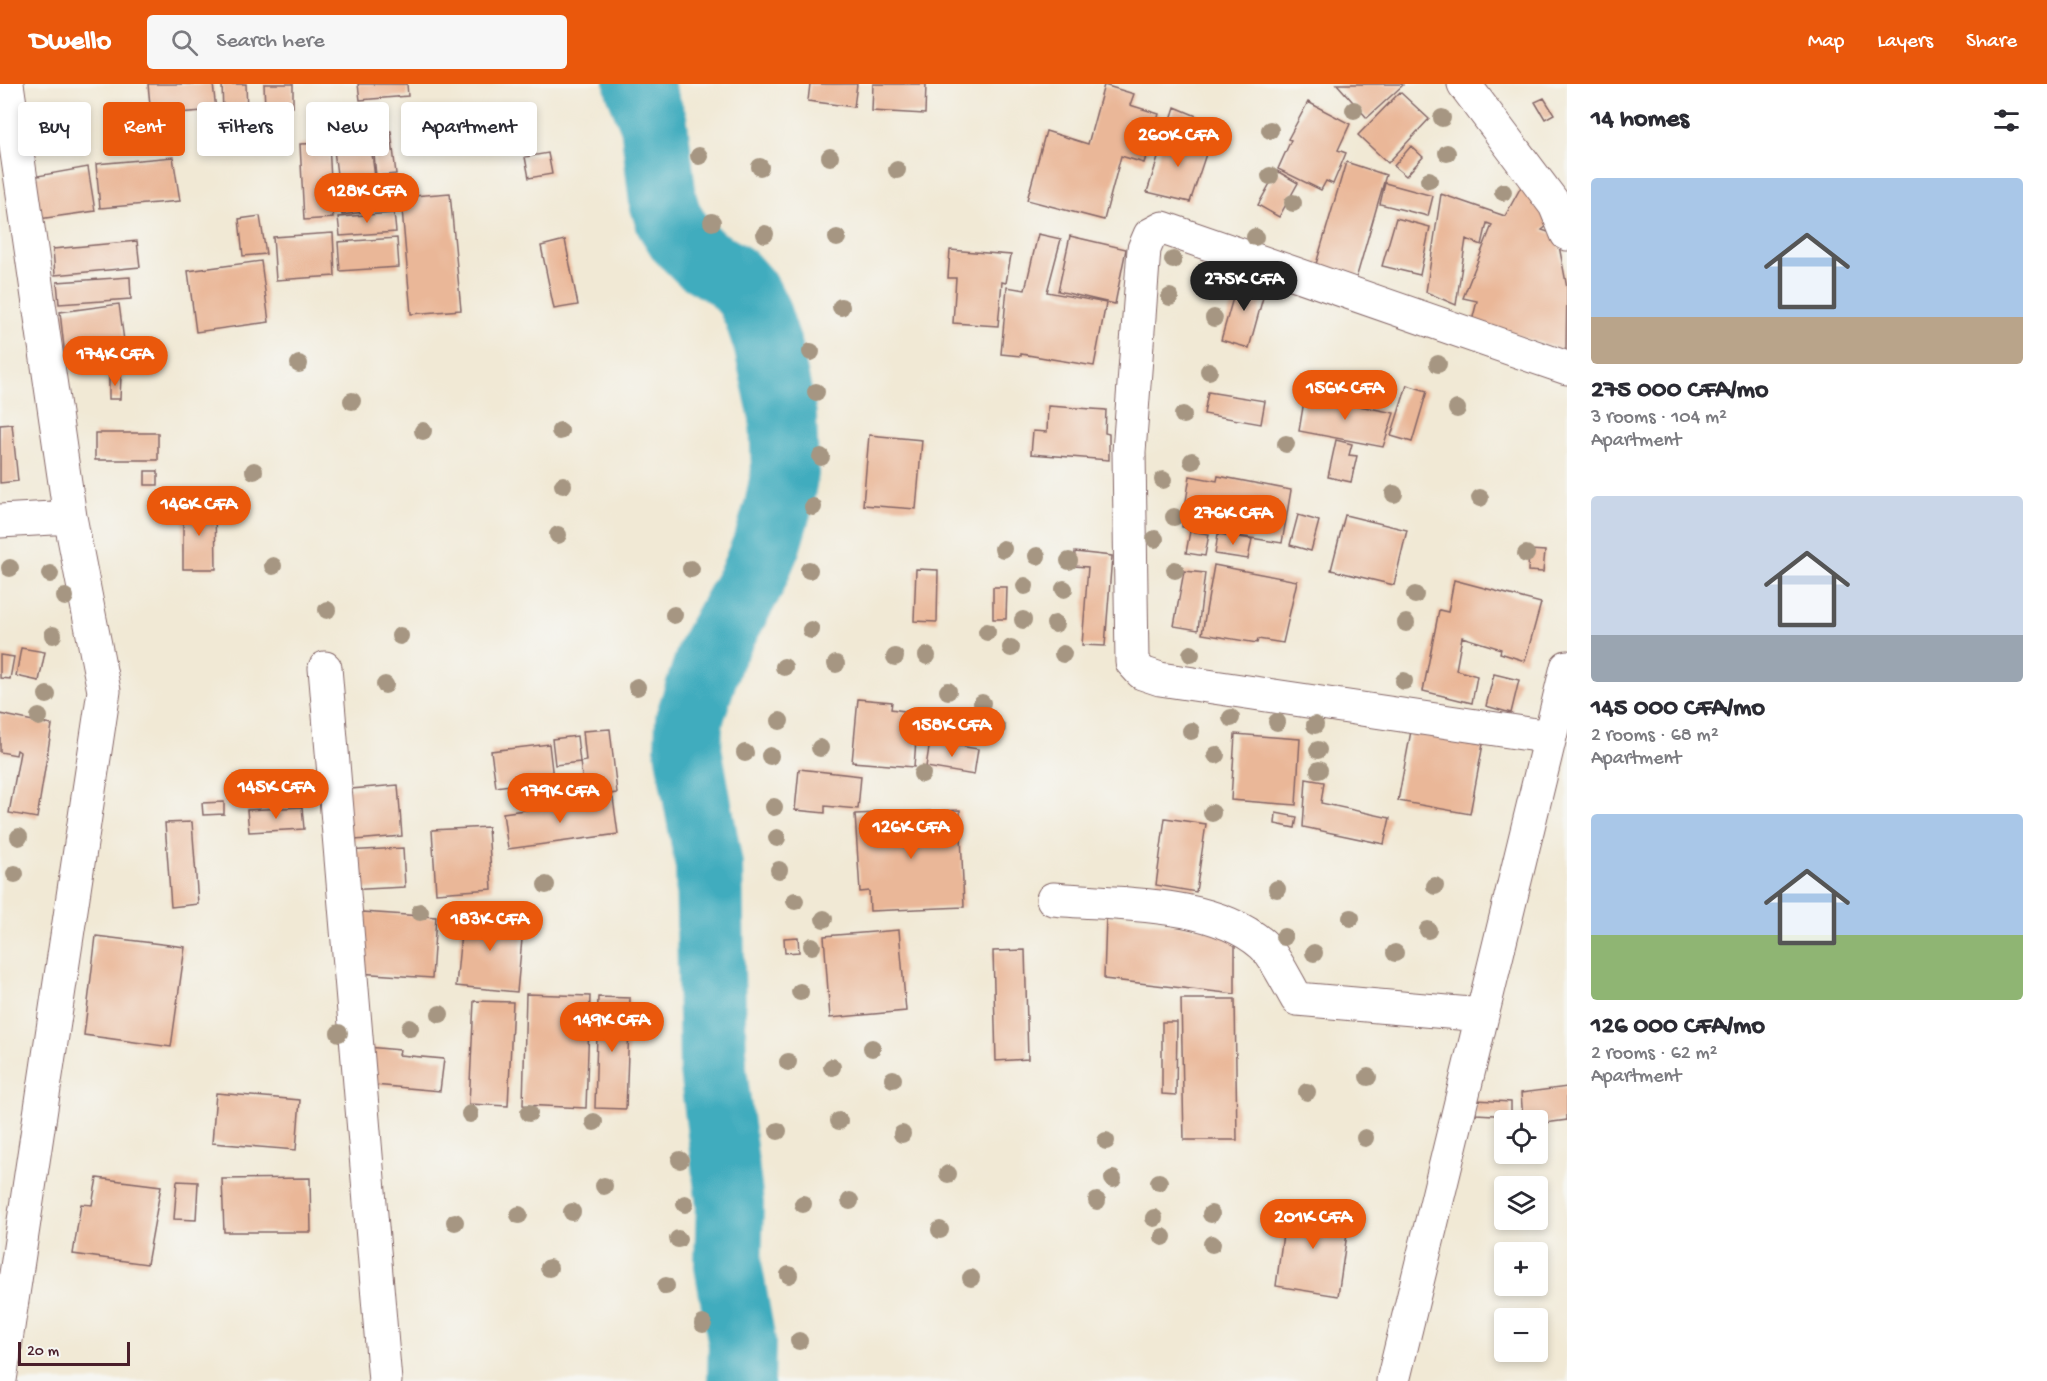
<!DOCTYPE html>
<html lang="en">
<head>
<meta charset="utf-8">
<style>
  :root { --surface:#fff; --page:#f7f7f7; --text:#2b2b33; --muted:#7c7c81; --accent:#ea580c }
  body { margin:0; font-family:"Gochi Hand",sans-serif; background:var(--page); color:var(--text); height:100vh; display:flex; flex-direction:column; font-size:22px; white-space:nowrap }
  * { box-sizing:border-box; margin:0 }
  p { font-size:20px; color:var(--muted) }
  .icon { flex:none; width:33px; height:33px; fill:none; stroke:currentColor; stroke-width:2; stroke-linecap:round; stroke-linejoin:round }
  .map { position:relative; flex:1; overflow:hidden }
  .drawer { display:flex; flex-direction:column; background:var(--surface); width:480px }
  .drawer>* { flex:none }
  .hud { position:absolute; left:18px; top:18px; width:570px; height:54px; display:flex; gap:12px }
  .controls { position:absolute; left:1494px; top:1026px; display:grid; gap:12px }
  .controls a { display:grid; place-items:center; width:54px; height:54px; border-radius:6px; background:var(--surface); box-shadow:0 3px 9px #0003; font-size:30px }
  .scale { position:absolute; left:18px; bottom:15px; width:112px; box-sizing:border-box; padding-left:6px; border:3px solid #4a1f2b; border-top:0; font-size:16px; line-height:21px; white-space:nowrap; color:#4a1f2b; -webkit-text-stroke:4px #f6f6f2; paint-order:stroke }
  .price { position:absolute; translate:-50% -51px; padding:0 14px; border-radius:21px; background:var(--accent); color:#fff; font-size:20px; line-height:39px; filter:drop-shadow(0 2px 3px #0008) }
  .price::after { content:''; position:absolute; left:50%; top:36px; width:18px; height:14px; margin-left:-9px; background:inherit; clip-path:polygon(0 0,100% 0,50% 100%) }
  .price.on { background:#222; color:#fff }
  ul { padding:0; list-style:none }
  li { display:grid; align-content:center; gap:12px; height:318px; padding:0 24px }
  li span { display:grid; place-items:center; height:186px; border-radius:6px; color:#555 }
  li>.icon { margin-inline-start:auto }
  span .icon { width:108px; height:108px; fill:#fffc; stroke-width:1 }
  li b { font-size:26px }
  h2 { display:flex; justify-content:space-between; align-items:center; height:72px; padding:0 24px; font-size:26px }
  .chip { padding:0 21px; border-radius:6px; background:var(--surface); box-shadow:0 3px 9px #0003; font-size:21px; line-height:54px }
  .chip.on { background:var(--accent); color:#fff }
  header { display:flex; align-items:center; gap:36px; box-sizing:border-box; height:84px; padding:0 30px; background:var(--accent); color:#fff }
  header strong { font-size:28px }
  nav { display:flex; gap:33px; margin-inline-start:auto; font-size:21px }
  .search { width:420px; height:54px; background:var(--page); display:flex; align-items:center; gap:15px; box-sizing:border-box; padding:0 21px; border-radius:6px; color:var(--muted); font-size:22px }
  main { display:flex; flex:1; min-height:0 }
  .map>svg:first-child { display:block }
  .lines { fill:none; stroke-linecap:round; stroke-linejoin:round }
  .river { stroke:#40acbe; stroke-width:68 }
  .building { fill:#eab798 }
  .street-casing { stroke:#846666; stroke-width:35 }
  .street { stroke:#fff; stroke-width:33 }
  .tree { fill:#a69682 }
</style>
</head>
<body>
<header>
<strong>Dwello</strong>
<div class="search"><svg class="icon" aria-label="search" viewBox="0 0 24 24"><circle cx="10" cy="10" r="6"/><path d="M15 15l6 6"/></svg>Search here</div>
<nav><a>Map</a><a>Layers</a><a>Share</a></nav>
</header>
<main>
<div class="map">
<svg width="1567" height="1297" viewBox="0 0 1567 1297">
  <rect width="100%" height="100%" fill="#f6f6f2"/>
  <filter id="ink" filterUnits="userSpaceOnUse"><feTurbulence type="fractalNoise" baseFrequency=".0167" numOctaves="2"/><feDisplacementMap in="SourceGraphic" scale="12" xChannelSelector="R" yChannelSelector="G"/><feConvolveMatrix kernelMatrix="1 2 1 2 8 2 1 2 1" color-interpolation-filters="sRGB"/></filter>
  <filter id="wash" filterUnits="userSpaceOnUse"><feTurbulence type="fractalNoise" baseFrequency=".008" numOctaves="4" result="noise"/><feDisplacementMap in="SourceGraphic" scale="24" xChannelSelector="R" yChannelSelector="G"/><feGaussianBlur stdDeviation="1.35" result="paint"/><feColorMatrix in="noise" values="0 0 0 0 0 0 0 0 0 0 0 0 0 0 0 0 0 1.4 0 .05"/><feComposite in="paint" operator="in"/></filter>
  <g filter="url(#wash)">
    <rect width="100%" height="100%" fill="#f1e9d5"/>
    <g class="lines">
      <!-- river -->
      <path class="river" d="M638,0l16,40 9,77 6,19 12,19 19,19 32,19 16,18 9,18 10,30 16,73 2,56 -7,35 -10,34 -16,38 -41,74 -22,67 -1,30 21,116 4,204 17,134 -2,61 14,78 -1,38"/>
    </g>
    <g id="blocks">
      <!-- building -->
      <path class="building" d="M148,0h65l3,26 -65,5z
        M222,0h24l1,28 -24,1z
        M264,0h29v23l-28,1z
        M358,0h49l1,12 -48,4z
        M810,0h47l-3,23 -46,-6z
        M873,0h53l-1,30 -53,-3z
        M1337,0h64l2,1 -36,33z
        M1104,1l30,9 -4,11 29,9 -15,49 -23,-7 -17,64 -77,-20 19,-69 42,13z
        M1400,8l29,27 -41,44 -30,-28z
        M1544,14l10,16 -9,5 -10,-17z
        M1308,18l42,22 -12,26 8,3 -13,31 -7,-3 -5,9 -43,-21 13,-29 -3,-1z
        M1175,23l43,18 -6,16 -43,-15z
        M1167,46l41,18 -18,54 -43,-10z
        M391,47l5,43 -20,2 -4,-43z
        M370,54l9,72 -37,5 -9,-73z
        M329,59l4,75 -29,2 -4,-76z
        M1411,62l12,11 -17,19 -12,-10z
        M548,69l4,21 -23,4 -4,-21z
        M173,73l7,44 -80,7 -4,-44z
        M1346,78l40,13 -30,104 -40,-15z
        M88,83l7,44 -56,8 -7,-42z
        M1277,87l21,12 -19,34 -21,-12z
        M1385,99l48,13 -5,20 -48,-12z
        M1522,101l30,37 -10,8 15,5 10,53 -1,63 -94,-30 5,-20 -14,-3 29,-73 -5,-2 -5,22 -16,-6 -10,66 -30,-13 15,-98 64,22z
        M450,109l11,117 -50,4 -10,-117z
        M394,129l2,19 -56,4 -2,-19z
        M260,132l6,38 -23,2 -4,-37z
        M1396,134l34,9 -10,48 -38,-9z
        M333,149l2,43 -59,4 -3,-43z
        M1038,150l23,5 -14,53 59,11 -12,63 -73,-12v2l-20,-2 6,-67 18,3z
        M1070,152l56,13 -11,55 -57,-13z
        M397,154l2,29 -59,4 -2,-29z
        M565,156l13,65 -24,4 -13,-63z
        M137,157l3,26 -85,8 -2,-26z
        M950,166l61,5 -5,28 -4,-1 -4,44 -45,-3 3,-45h-8z
        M261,177l8,61 -73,10 -8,-61z
        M130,193l1,22 -72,5 -2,-22z
        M1239,193l28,6 -18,65 -28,-8z
        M119,220l6,44 -16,2 1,6 -27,3v-6l-18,3 -5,-44z
        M109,292h12l-1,23h-11z
        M1407,301l20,6 -15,51 -21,-6z
        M1208,308l57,9 -4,23 -57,-10z
        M1305,311l89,18 -11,34 -84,-16z
        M1048,322l58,4 -1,23 4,1v26l-78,-6 2,-23 14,1z
        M12,340l6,57 -18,2v-58z
        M95,349h63v27h-63z
        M869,351l53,5 -6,69 -53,-4z
        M1336,356l16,4 -3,11 8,1 -6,26 -23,-5z
        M145,387h13v14h-13z
        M1190,392l27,5 1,-5 73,14 -9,53 -100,-16z
        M215,420l1,65h-33v-64z
        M1298,431l21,6 -8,30 -21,-6z
        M1345,431l62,15 -13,55 -63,-15z
        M1190,447l19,3 -4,22 -19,-3z
        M1218,450l34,5 -4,20 -33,-5z
        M1529,466l16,1 -2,21 -15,-1z
        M1075,468l37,4 -7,90 -23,-1 6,-78 -14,-1z
        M1214,481l83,16 -14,62 -25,-4 -1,4 -55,-9z
        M916,485l22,1 -1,52 -23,-1z
        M1184,487l21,2 -7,57 -24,-4z
        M1454,496l87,23 -16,58 -25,-8 1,-4 -39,-12 -6,33 21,6 -5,27 -49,-12 16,-81 9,2z
        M993,503h14l-1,32h-13z
        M21,564l24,4 -6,29 -23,-5z
        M0,571l14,2 -4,22 -10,-1z
        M1494,590l25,6 -8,33 -25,-7z
        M858,615l34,3 -1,7 27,4 -4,54 -62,-5z
        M0,630l52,11 -15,93 -28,-5 11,-61 -3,-2 -1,5 -16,-3z
        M610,645l7,64 -32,4 -5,-35 6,-1 -3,-30z
        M1411,647l72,13 -13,70 -72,-13z
        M1235,650l65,5 -4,66 -65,-5z
        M577,652l3,26 -25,3 -3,-26z
        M930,657l48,8 -4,26 -48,-8z
        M549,660l4,35 -57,8 -5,-36z
        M799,685l62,7 -3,33 -33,-3v7l-30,-3z
        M1306,695l18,3 -3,21 69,15 -6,26 -81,-17z
        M398,701l4,51 -59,5 -4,-51z
        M613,714l5,36 -110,15 -5,-36z
        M224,718v12l-21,1 -1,-12z
        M302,723l2,22 -55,3 -2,-22z
        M960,726l4,97 -94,4 -1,-20 -9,1 -5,-78z
        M1276,729l21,4 -2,11 -20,-4z
        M1165,734l41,6 -10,68 -40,-7z
        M192,738l6,82 -27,3 -6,-84z
        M488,743l4,62 -56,4 -4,-63z
        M403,764l2,39 -59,3 -2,-39z
        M362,828l74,5 -4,61 -74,-5z
        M463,828l61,6 -7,74 -61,-6z
        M1106,833l129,15v62l-131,-15z
        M899,846l7,81 -76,7 -6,-82z
        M96,852l89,11 -14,100 -87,-12z
        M798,853l1,15 -14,1 -1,-15z
        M1025,866l3,109 -32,2 -3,-110z
        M526,910l64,2 -4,112 -63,-3z
        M598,913l32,1 -4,111 -31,-1z
        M1181,915h54l2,141h-53z
        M474,917l39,1 -5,104 -39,-2z
        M1162,938h15l-1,73 -14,-1z
        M367,963l33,3 -1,5 45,4 -4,32 -77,-7z
        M1567,1003v33l-29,4v-4h-15l-2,-27z
        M216,1009l84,7 -4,50 -84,-7z
        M1476,1016l35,2v14l-35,-2z
        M97,1094l64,8 -14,78 -74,-10 8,-50 11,1z
        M310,1094l1,54h-87l-2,-53z
        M177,1097l21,1 -2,38 -22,-1z
        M1287,1120l63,9 -12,83 -62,-10z"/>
    </g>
  </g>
  <g filter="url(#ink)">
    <use href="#blocks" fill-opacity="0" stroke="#846666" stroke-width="1.5"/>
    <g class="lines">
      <defs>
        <path id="street" d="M1464,0l91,121 12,29
          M0,437l70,-4
          M325,584l60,713
          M1550,653l-390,-58 -18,-6 -10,-11 -3,-210 15,-203 6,-14 13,-7 404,140
          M1053,815c64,6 158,1 209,45 12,10 26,40 35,55l185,16
          M0,1296l104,-689 -34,-174 -63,-433
          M1393,1297l174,-714"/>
      </defs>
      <!-- street casing -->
      <use href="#street" class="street-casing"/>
      <!-- street -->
      <use href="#street" class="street"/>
    </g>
    <!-- trees -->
    <g class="tree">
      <circle cx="1354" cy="26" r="9"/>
      <circle cx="1442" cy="34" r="9"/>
      <circle cx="1270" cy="46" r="9"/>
      <circle cx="1447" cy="69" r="9"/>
      <circle cx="699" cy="72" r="9"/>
      <circle cx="830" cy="73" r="9"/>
      <circle cx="760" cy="83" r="9"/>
      <circle cx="897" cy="86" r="9"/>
      <circle cx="1270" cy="92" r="9"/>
      <circle cx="1429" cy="96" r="9"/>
      <circle cx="1503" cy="108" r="9"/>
      <circle cx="1293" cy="119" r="9"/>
      <circle cx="712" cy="138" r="9"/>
      <circle cx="765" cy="150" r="9"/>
      <circle cx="1255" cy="153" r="9"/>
      <circle cx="837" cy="154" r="9"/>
      <circle cx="1173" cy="176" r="9"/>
      <circle cx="1223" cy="191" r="9"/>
      <circle cx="1170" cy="213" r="9"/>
      <circle cx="841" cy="223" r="9"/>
      <circle cx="1214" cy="234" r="9"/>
      <circle cx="811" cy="268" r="9"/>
      <circle cx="299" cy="280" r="9"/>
      <circle cx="1438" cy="280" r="9"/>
      <circle cx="1209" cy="287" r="9"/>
      <circle cx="816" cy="308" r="9"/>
      <circle cx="352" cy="317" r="9"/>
      <circle cx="1457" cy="325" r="9"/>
      <circle cx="1183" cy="331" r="9"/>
      <circle cx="423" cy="347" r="9"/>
      <circle cx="560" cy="347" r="9"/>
      <circle cx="1286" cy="360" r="9"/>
      <circle cx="821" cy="373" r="9"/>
      <circle cx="1192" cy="377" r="9"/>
      <circle cx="254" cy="387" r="9"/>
      <circle cx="1163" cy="396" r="9"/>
      <circle cx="563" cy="401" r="9"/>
      <circle cx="1394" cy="410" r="9"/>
      <circle cx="1480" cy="414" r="9"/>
      <circle cx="813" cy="423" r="9"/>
      <circle cx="1174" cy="433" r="9"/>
      <circle cx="558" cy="451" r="9"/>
      <circle cx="1155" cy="455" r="9"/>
      <circle cx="1003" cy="465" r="9"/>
      <circle cx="1526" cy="470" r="9"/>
      <circle cx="1037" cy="472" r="9"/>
      <circle cx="1069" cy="477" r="9"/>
      <circle cx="273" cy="482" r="9"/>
      <circle cx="10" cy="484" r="9"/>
      <circle cx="691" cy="485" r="9"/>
      <circle cx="809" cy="486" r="9"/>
      <circle cx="1175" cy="486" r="9"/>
      <circle cx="50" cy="490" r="9"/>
      <circle cx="1025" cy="502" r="9"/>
      <circle cx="1064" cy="505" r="9"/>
      <circle cx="1415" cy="511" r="9"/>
      <circle cx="65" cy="513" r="9"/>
      <circle cx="327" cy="526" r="9"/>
      <circle cx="674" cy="531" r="9"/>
      <circle cx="1023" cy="536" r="9"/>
      <circle cx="1406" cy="539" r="9"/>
      <circle cx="1055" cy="540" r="9"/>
      <circle cx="811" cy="546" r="9"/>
      <circle cx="987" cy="548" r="9"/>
      <circle cx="53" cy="551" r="9"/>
      <circle cx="400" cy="552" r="9"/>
      <circle cx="1011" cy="564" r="9"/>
      <circle cx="1063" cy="570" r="9"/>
      <circle cx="1191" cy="570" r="9"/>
      <circle cx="927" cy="572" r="9"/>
      <circle cx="895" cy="573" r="9"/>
      <circle cx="836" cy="580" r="9"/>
      <circle cx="784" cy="583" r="9"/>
      <circle cx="1404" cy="597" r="9"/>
      <circle cx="385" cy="601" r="9"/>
      <circle cx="637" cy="603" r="9"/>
      <circle cx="948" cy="607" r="9"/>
      <circle cx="47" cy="611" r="9"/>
      <circle cx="982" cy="619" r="9"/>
      <circle cx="39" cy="633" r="9"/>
      <circle cx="1231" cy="634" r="9"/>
      <circle cx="780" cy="637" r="9"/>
      <circle cx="1277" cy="638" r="9"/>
      <circle cx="1315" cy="641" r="9"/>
      <circle cx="997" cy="644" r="9"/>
      <circle cx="1191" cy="647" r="9"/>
      <circle cx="947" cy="649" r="9"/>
      <circle cx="820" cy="664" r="9"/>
      <circle cx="1318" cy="666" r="9"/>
      <circle cx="745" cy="669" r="9"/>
      <circle cx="1216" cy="671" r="9"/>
      <circle cx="770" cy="672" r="9"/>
      <circle cx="1319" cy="686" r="9"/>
      <circle cx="922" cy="690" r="9"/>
      <circle cx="774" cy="723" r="9"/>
      <circle cx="1212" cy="729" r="9"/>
      <circle cx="19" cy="753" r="9"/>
      <circle cx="777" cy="754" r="9"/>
      <circle cx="779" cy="786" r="9"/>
      <circle cx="15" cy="790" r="9"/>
      <circle cx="546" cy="801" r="9"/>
      <circle cx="1435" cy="802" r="9"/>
      <circle cx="1277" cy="805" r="9"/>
      <circle cx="795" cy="817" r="9"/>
      <circle cx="420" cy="828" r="9"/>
      <circle cx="1351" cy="834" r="9"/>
      <circle cx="824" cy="835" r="9"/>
      <circle cx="1428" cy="846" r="9"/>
      <circle cx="1284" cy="853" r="9"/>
      <circle cx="812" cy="862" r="9"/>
      <circle cx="1314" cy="869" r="9"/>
      <circle cx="1395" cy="869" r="9"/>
      <circle cx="800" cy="908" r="9"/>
      <circle cx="440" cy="930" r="9"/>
      <circle cx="410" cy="944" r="9"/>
      <circle cx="339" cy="949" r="9"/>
      <circle cx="872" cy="964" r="9"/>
      <circle cx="788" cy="978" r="9"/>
      <circle cx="832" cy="983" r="9"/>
      <circle cx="1368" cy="993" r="9"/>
      <circle cx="893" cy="995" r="9"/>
      <circle cx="1307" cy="1008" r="9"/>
      <circle cx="529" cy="1029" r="9"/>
      <circle cx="470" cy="1030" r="9"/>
      <circle cx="839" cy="1037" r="9"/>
      <circle cx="594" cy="1038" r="9"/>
      <circle cx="778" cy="1047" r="9"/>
      <circle cx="902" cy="1050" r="9"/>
      <circle cx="1365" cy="1054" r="9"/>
      <circle cx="1106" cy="1057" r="9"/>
      <circle cx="680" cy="1076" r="9"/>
      <circle cx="948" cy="1090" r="9"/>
      <circle cx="1113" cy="1095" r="9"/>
      <circle cx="1159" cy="1098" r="9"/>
      <circle cx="604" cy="1102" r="9"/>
      <circle cx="850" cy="1117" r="9"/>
      <circle cx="1097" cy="1117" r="9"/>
      <circle cx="685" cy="1120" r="9"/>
      <circle cx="803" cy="1120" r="9"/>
      <circle cx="572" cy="1128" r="9"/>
      <circle cx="1211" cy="1130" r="9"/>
      <circle cx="519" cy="1131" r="9"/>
      <circle cx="1154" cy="1134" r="9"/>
      <circle cx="455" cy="1138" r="9"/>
      <circle cx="940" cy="1146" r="9"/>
      <circle cx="1163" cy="1153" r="9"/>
      <circle cx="678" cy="1155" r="9"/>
      <circle cx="1212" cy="1160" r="9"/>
      <circle cx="549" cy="1184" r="9"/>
      <circle cx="789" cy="1191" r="9"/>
      <circle cx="971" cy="1194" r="9"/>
      <circle cx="666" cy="1202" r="9"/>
      <circle cx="703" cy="1240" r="9"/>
      <circle cx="799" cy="1257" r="9"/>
    </g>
  </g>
</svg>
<div class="controls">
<a><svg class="icon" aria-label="locate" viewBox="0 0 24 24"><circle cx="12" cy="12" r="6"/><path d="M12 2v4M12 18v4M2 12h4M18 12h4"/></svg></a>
<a><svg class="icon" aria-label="layers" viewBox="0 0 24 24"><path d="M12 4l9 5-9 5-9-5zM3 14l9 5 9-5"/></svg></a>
<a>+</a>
<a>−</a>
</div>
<div class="scale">20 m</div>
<b class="price" style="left:1178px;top:84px">260K CFA</b>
<b class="price" style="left:367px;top:140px">128K CFA</b>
<b class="price on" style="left:1244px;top:228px">275K CFA</b>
<b class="price" style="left:115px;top:303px">174K CFA</b>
<b class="price" style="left:1345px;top:337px">156K CFA</b>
<b class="price" style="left:199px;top:453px">146K CFA</b>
<b class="price" style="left:1233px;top:462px">276K CFA</b>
<b class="price" style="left:952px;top:674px">158K CFA</b>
<b class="price" style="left:276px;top:736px">145K CFA</b>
<b class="price" style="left:560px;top:740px">179K CFA</b>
<b class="price" style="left:911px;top:776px">126K CFA</b>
<b class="price" style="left:490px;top:868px">183K CFA</b>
<b class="price" style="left:612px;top:969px">149K CFA</b>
<b class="price" style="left:1313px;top:1166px">201K CFA</b>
<div class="hud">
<a class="chip">Buy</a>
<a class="chip on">Rent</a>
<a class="chip">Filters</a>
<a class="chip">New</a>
<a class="chip">Apartment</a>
</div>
</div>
<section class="drawer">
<h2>14 homes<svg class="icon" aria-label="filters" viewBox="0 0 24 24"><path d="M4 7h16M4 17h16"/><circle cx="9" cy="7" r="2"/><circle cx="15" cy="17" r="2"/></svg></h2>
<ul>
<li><span style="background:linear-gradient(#a9c7e8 75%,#b9a48a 0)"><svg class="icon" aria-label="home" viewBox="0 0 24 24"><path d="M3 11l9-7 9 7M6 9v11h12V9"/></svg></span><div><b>275 000 CFA/mo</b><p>3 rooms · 104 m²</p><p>Apartment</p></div></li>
<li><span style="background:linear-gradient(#c9d6e8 75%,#9aa5b1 0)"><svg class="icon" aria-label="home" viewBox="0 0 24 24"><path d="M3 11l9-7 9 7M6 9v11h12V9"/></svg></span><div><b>145 000 CFA/mo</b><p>2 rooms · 68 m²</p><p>Apartment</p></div></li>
<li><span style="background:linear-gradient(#a9c7e8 65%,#8fb573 0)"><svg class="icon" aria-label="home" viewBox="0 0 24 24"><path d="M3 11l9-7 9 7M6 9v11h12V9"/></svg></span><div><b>126 000 CFA/mo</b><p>2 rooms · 62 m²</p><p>Apartment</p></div></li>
</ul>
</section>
</main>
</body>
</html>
